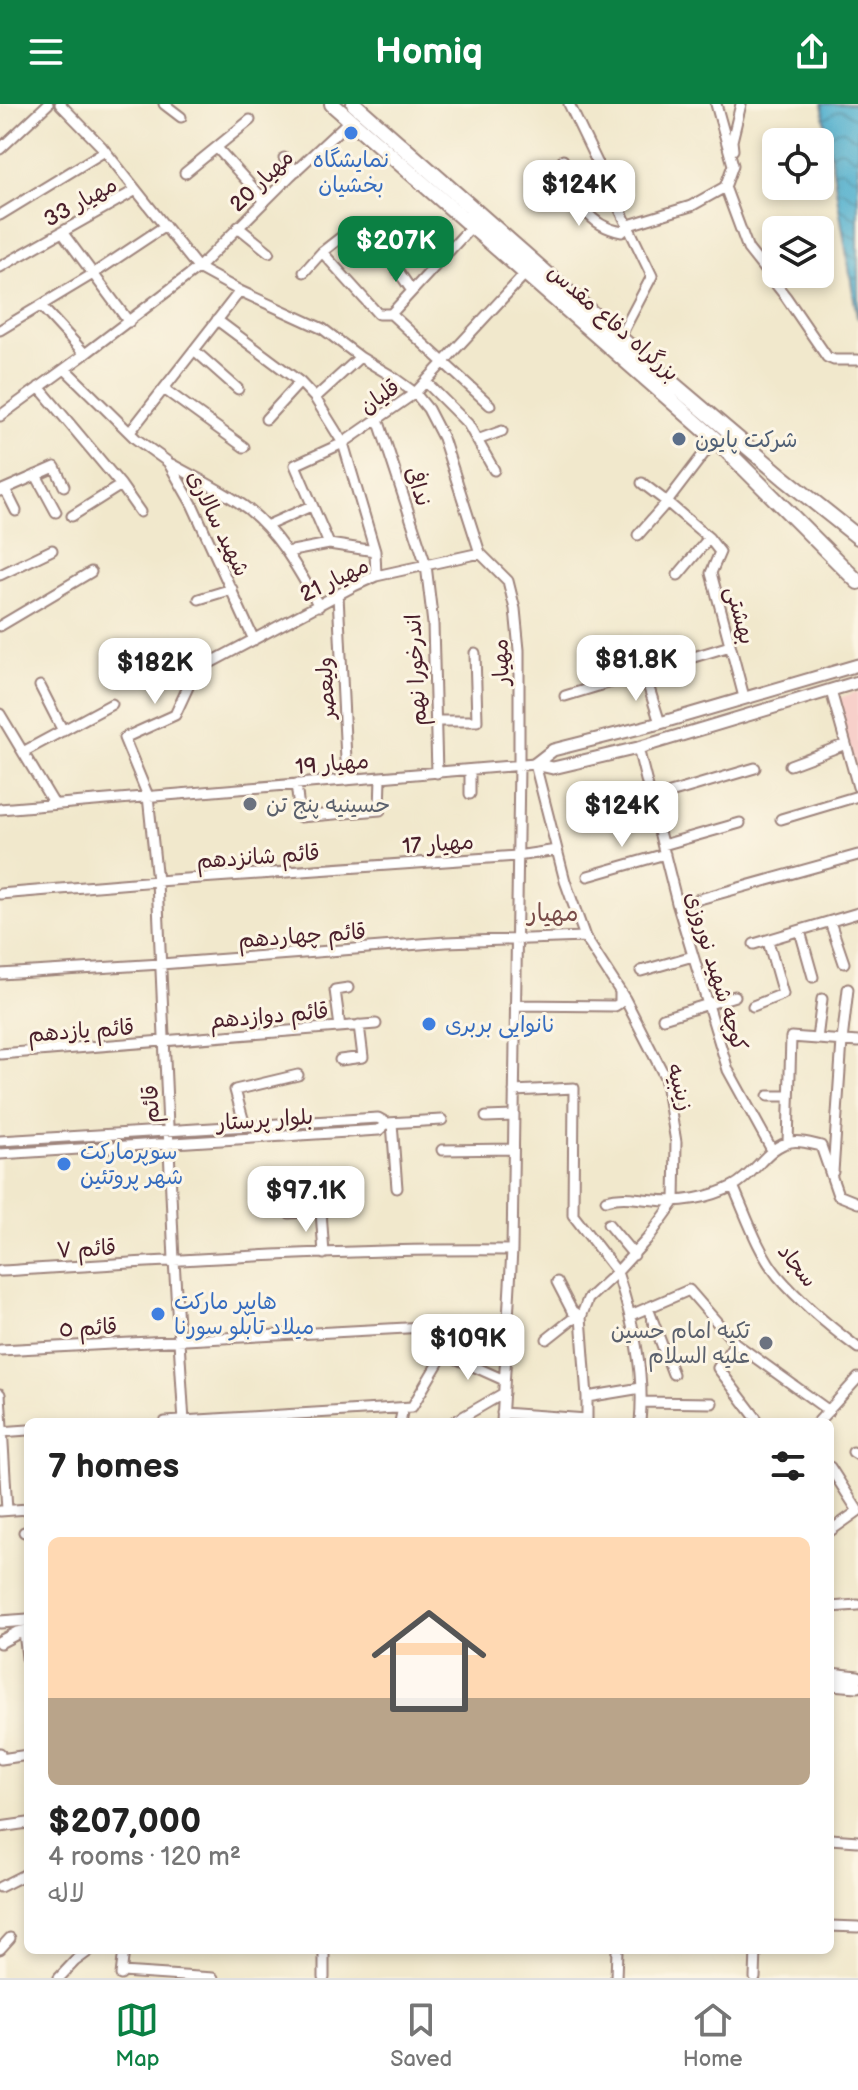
<!DOCTYPE html>
<html lang="en">
<head>
<meta charset="utf-8">
<style>
  :root { --surface:#fff; --page:#f2f2f2; --text:#222; --muted:#767676; --line:#e0e0e0; --accent:#0b8043 }
  body { margin:0; font-family:"Balsamiq Sans","Playpen Sans Arabic",sans-serif; background:var(--page); color:var(--text); height:100vh; display:flex; flex-direction:column; font-size:30px; white-space:nowrap }
  * { box-sizing:border-box; margin:0 }
  p { font-size:26px; color:var(--muted) }
  .icon { flex:none; width:44px; height:44px; fill:none; stroke:currentColor; stroke-width:2; stroke-linecap:round; stroke-linejoin:round }
  .map { position:relative; flex:1; overflow:hidden }
  .drawer { position:absolute; left:24px; top:1314px; width:810px; height:536px; display:flex; flex-direction:column; background:var(--surface); border-radius:12px; box-shadow:0 4px 12px #0003 }
  .drawer>* { flex:none }
  .tools { position:absolute; left:762px; top:24px; display:grid; gap:16px }
  .tools a { display:grid; place-items:center; width:72px; height:72px; border-radius:12px; background:var(--surface); box-shadow:0 4px 12px #0003; font-size:40px }
  .price { position:absolute; translate:-50% -68px; padding:0 18px; border-radius:16px; background:#fff; color:#222; font-size:26px; line-height:52px; filter:drop-shadow(0 2px 4px #0008) }
  .price::after { content:''; position:absolute; left:50%; top:48px; width:24px; height:18px; margin-left:-12px; background:inherit; clip-path:polygon(0 0,100% 0,50% 100%) }
  .price.on { background:var(--accent); color:#fff }
  ul { padding:0; list-style:none }
  li { display:grid; align-content:center; gap:16px; height:424px; padding:0 24px }
  li span { display:grid; place-items:center; height:248px; border-radius:12px; color:#555 }
  li>.icon { margin-inline-start:auto }
  span .icon { width:144px; height:144px; fill:#fffc; stroke-width:1 }
  li b { font-size:34px }
  h2 { display:flex; justify-content:space-between; align-items:center; height:96px; padding:0 24px; font-size:34px }
  header { display:flex; justify-content:space-between; align-items:center; height:104px; padding:0 24px; background:var(--accent); color:#fff; font-size:36px; font-weight:600 }
  .dock { display:flex; justify-content:space-around; align-items:center; height:112px; border-top:2px solid var(--line); background:var(--surface); font-size:22px; color:var(--muted) }
  .dock a { display:grid; justify-items:center; gap:4px }
  .dock .on { color:var(--accent) }
  .map>svg:first-child { display:block }
  .built { fill:#f7d0ca }
  .grass { fill:#9ad88d; stroke:#727c5c; stroke-width:2 }
  .water { fill:url(#water-waves); stroke:#4c667c; stroke-width:2 }
  .lines { fill:none; stroke-linecap:round; stroke-linejoin:round }
  .minor-casing { stroke:#9e847c; stroke-width:13 }
  .major-casing { stroke:#9e847c; stroke-width:15 }
  .highway-casing { stroke:#9e847c; stroke-width:18 }
  .minor { stroke:#fff; stroke-width:9 }
  .major { stroke:#fff; stroke-width:11 }
  .highway { stroke:#fff; stroke-width:14 }
  .shop-dot { fill:#3f7fe0; stroke:#fcf5e5; stroke-width:3 }
  .service-dot { fill:#5c6f8a; stroke:#fcf5e5; stroke-width:3 }
  .worship-dot { fill:#6b7280; stroke:#fcf5e5; stroke-width:3 }
  .labels { text-anchor:middle; stroke-width:6; stroke-linejoin:round; paint-order:stroke }
  .shop-label { font-size:22px; fill:#366cbe; stroke:#fcf5e5; text-anchor:start }
  .street-label { font-size:22px; fill:#4a1f2b; stroke:#fcf5e5 }
  .service-label { font-size:22px; fill:#4e5e75; stroke:#fcf5e5; text-anchor:start }
  .worship-label { font-size:22px; fill:#5b616d; stroke:#fcf5e5; text-anchor:start }
  .neighbourhood-label { font-size:24px; fill:#784b48; stroke:#fcf5e5 }
</style>
</head>
<body>
<header><svg class="icon" aria-label="menu" viewBox="0 0 24 24"><path d="M4 6h16M4 12h16M4 18h16"/></svg>Homiq<svg class="icon" aria-label="share" viewBox="0 0 24 24"><path d="M12 15V3M7 8l5-5 5 5M5 13v7h14v-7"/></svg></header>
<div class="map">
<svg width="858" height="1874" viewBox="0 0 858 1874">
  <defs>
    <pattern id="water-waves" width="16" height="10" patternUnits="userSpaceOnUse" patternTransform="scale(2)"><rect width="16" height="10" fill="#4eaecd"/><path d="M0 5q4-4 8 0t8 0" fill="none" stroke="#438da7"/></pattern>
  </defs>
  <rect width="100%" height="100%" fill="#fcf5e5"/>
  <filter id="ink" filterUnits="userSpaceOnUse"><feTurbulence type="fractalNoise" baseFrequency=".0125" numOctaves="2"/><feDisplacementMap in="SourceGraphic" scale="16" xChannelSelector="R" yChannelSelector="G"/><feConvolveMatrix kernelMatrix="1 2 1 2 8 2 1 2 1" color-interpolation-filters="sRGB"/></filter>
  <filter id="wash" filterUnits="userSpaceOnUse"><feTurbulence type="fractalNoise" baseFrequency=".006" numOctaves="4" result="noise"/><feDisplacementMap in="SourceGraphic" scale="32" xChannelSelector="R" yChannelSelector="G"/><feGaussianBlur stdDeviation="1.8" result="paint"/><feColorMatrix in="noise" values="0 0 0 0 0 0 0 0 0 0 0 0 0 0 0 0 0 1.4 0 .05"/><feComposite in="paint" operator="in"/></filter>
  <g filter="url(#wash)">
    <rect width="100%" height="100%" fill="#f1e8cc"/>
    <!-- built -->
    <path class="built" d="M858,587v88l-24,-79z"/>
    <!-- grass -->
    <path class="grass" d="M374,1018l1,4 -198,13v-5z
      M157,1032l1,6 -155,9 -1,-6z"/>
    <!-- water -->
    <path class="water" d="M822,0h36v214l-1,-1z"/>
  </g>
  <g filter="url(#ink)">
    <g class="lines">
      <defs>
        <path id="minor" d="M60,0l42,43 96,121 42,23 83,38 37,28 30,18 25,18 13,16 15,29 37,115 28,28 7,28 4,41v116l-7,484 -10,172
          M164,0l17,13
          M569,0l83,172 -32,61
          M217,44l48,53
          M0,45l48,-45
          M733,46l-1,-9 9,-37
          M284,54l12,13
          M563,56c13,34 18,64 59,72l7,-7 62,-19 34,-19 8,-22 -17,-61
          M185,69l65,-53
          M725,83l23,62 38,48 41,60 7,3h24
          M0,111l105,-64
          M238,123l31,25
          M62,128l67,90
          M322,148l56,62h13l81,-88
          M385,148l27,39
          M0,163l136,-77
          M304,168l18,-20 18,-14
          M391,210l99,91
          M217,216l83,62 15,16 28,45 32,108 1,25
          M0,226l93,-56 72,-48
          M194,246l44,39
          M85,250l113,-86 92,-92 60,-56
          M65,265l71,70 32,23 24,42 62,136
          M426,278l42,42 26,46
          M39,283l82,98 19,27
          M164,285l80,58
          M315,294l45,-41
          M0,312l85,-62 -44,-48
          M266,315l34,-37
          M378,315l48,146 7,59 4,149
          M130,328l110,-141
          M715,335l-48,63 42,36 11,14 -9,21 33,124
          M477,336l25,-9
          M171,360c25,14 54,28 77,45 32,26 51,62 71,97
          M36,371l20,37
          M5,385l11,22
          M0,387l55,-24 9,19
          M72,412l49,-31
          M266,422l45,-20
          M638,431l29,-33 -25,-19
          M329,440l-34,-79 48,-22 72,-50 110,-119
          M287,448l42,-8 46,7
          M0,471l52,-25
          M678,471l31,-37
          M338,491l9,185
          M199,495l33,-10
          M0,522l91,-54
          M644,568l16,51
          M40,582l23,45
          M831,587l27,96
          M565,592l165,-50
          M0,610l54,90
          M436,617h41l-2,-68
          M638,644l39,155 51,167 44,80
          M23,648l89,-48
          M790,661l56,-21
          M470,666v24
          M296,680l4,33 80,-7 1,-32
          M0,705l535,-45 30,117 20,56 40,62 40,78 11,65 -1,59 -26,36 -32,35c16,49 28,99 23,150
          M585,714l170,-50
          M781,715l77,-23
          M663,741l77,-22
          M588,772l77,-22
          M0,790l157,-13 360,-25 40,-6
          M678,801l180,-50
          M830,818l14,41
          M800,827l13,46
          M754,840l104,-31
          M641,867l52,-15
          M0,870l161,-10 285,-22 139,-5
          M515,901l100,1 5,-3v-10
          M753,902l30,-12 -15,-53
          M663,914l72,-22
          M340,923l-5,-37 13,-2
          M817,935l5,-40
          M0,950l376,-30
          M340,956l23,-3 -4,-32
          M514,987l60,-3 -1,127 44,57 -29,27 -7,18 6,80v25
          M768,992h21
          M486,1013l27,-1
          M392,1019l5,65
          M245,1022l-10,-36 63,-15
          M0,1037l378,-23 9,5 55,-3
          M788,1039l3,-106 67,5
          M442,1046l71,-1
          M0,1050l379,-24 8,-7
          M833,1068l9,-131 6,-52
          M733,1082c13,29 25,66 45,90 23,27 52,51 80,72
          M606,1096c17,-5 31,-1 49,0 25,3 55,-2 78,-14 22,-11 35,-41 58,-44 9,-2 21,2 30,4l17,49 20,8
          M289,1109l32,-2 3,43
          M608,1120l26,31
          M0,1167c170,-10 341,-23 512,-21
          M557,1178l15,29 9,6
          M648,1204l25,66
          M631,1211l58,-25 46,53 94,68
          M547,1235l24,-19 10,-3
          M735,1239l-17,25 38,50v4
          M0,1246l443,-24
          M0,1290l7,116
          M587,1293l54,-9
          M641,1298l71,1
          M502,1309l85,6
          M165,1318l247,-15 32,-54 60,27
          M184,1318l-10,-162 -17,-379 -9,-85 -24,-58 51,-23 13,-28 5,-15 161,-86 22,-10 104,-23
          M400,1318l3,-14
          M454,1318l50,-29
          M818,1318l40,-44
          M0,1328l28,-2
          M853,1348l5,3
          M830,1363l28,44 -28,20
          M0,1407l28,-2
          M24,1428l4,-1
          M830,1503l28,-2
          M24,1528l4,34
          M0,1649l1,6 27,-4
          M0,1723l28,-4
          M830,1735l28,2
          M0,1783l28,-14
          M830,1822l28,1
          M0,1845l10,-11
          M122,1868l91,6
          M121,1871l3,-25
          M59,1874l16,-17 15,-11
          M324,1874v-28
          M616,1874l1,-28
          M755,1874l1,-28"/>
        <path id="major" d="M535,660l18,-14 107,-27 198,-58
          M535,660l18,4 85,-20 220,-66
          M0,1518l28,-2
          M0,1538l17,-9 11,-2
          M830,1570l28,3
          M830,1580l28,2"/>
        <path id="highway" d="M332,0l383,335 143,143
          M354,0l298,262 132,112 74,59"/>
      </defs>
      <!-- minor casing -->
      <use href="#minor" class="minor-casing"/>
      <!-- major casing -->
      <use href="#major" class="major-casing"/>
      <!-- highway casing -->
      <use href="#highway" class="highway-casing"/>
      <!-- minor -->
      <use href="#minor" class="minor"/>
      <!-- major -->
      <use href="#major" class="major"/>
      <!-- highway -->
      <use href="#highway" class="highway"/>
    </g>
  </g>
  <!-- markers -->
  <g class="shop-dot">
    <circle cx="351" cy="29" r="8"/>
    <circle cx="429" cy="920" r="8"/>
    <circle cx="64" cy="1060" r="8"/>
    <circle cx="158" cy="1210" r="8"/>
  </g>
  <circle class="service-dot" cx="679" cy="335" r="8"/>
  <g class="worship-dot">
    <circle cx="250" cy="700" r="8"/>
    <circle cx="766" cy="1239" r="8"/>
  </g>
  <g class="labels">
    <!-- shop labels -->
    <g class="shop-label">
      <text x="351" y="63" text-anchor="middle">نمایشگاه<tspan x="351" dy="25">بخشیان</tspan></text>
      <text x="445" y="928">نانوایی بربری</text>
      <text x="80" y="1055">سوپرمارکت<tspan x="80" dy="25">شهر پروتئین</tspan></text>
      <text x="174" y="1205">هایپر مارکت<tspan x="174" dy="25">میلاد تابلو سورنا</tspan></text>
    </g>
    <!-- street labels -->
    <g class="street-label">
      <text transform="translate(261 76) rotate(-44)" y="8">مهیار 20</text>
      <text transform="translate(80 97) rotate(-29)" y="8">مهیار 33</text>
      <text transform="translate(614 218) rotate(41)" y="8">بزرگراه دفاع مقدس</text>
      <text transform="translate(379 292) rotate(-35)" y="8">قلیان</text>
      <text transform="translate(419 382) rotate(72)" y="8">ندافی</text>
      <text transform="translate(219 419) rotate(64)" y="8">شهید سالاری</text>
      <text transform="translate(334 475) rotate(-26)" y="8">مهیار 21</text>
      <text transform="translate(741 511) rotate(75)" y="8">بهشتی</text>
      <text transform="translate(500 558) rotate(-92)" y="8">مهیار</text>
      <text transform="translate(415 566) rotate(-93)" y="8">اندرخورا نهم</text>
      <text transform="translate(325 584) rotate(-93)" y="8">ولیعصر</text>
      <text transform="translate(332 659) rotate(-5)" y="8">مهیار 19</text>
      <text transform="translate(438 739) rotate(-4)" y="8">مهیار 17</text>
      <text transform="translate(258 752) rotate(-4)" y="8">قائم شانزدهم</text>
      <text transform="translate(302 831) rotate(-4)" y="8">قائم چهاردهم</text>
      <text transform="translate(717 867) rotate(73)" y="8">کوچه شهید نوروزی</text>
      <text transform="translate(269 911) rotate(-5)" y="8">قائم دوازدهم</text>
      <text transform="translate(81 926) rotate(-4)" y="8">قائم یازدهم</text>
      <text transform="translate(681 983) rotate(75)" y="8">زینبیه</text>
      <text transform="translate(150 1000) rotate(-92)" y="8">قائم</text>
      <text transform="translate(265 1015) rotate(-4)" y="8">بلوار پرستار</text>
      <text transform="translate(86 1144) rotate(-3)" y="8">قائم ٧</text>
      <text transform="translate(798 1161) rotate(51)" y="8">سجاد</text>
      <text transform="translate(88 1223) rotate(-3)" y="8">قائم ٥</text>
    </g>
    <!-- service labels -->
    <g class="service-label">
      <text x="695" y="343">شرکت پایون</text>
    </g>
    <!-- worship labels -->
    <g class="worship-label">
      <text x="266" y="708">حسینیه پنج تن</text>
      <text x="750" y="1234" text-anchor="end">تکیه امام حسین<tspan x="750" dy="25">علیه السلام</tspan></text>
    </g>
    <!-- neighbourhood labels -->
    <g class="neighbourhood-label">
      <text x="553" y="817">مهیار</text>
    </g>
  </g>
</svg>
<div class="tools">
<a><svg class="icon" aria-label="locate" viewBox="0 0 24 24"><circle cx="12" cy="12" r="6"/><path d="M12 2v4M12 18v4M2 12h4M18 12h4"/></svg></a>
<a><svg class="icon" aria-label="layers" viewBox="0 0 24 24"><path d="M12 4l9 5-9 5-9-5zM3 14l9 5 9-5"/></svg></a>
</div>
<b class="price" style="left:579px;top:124px">$124K</b>
<b class="price on" style="left:396px;top:180px">$207K</b>
<b class="price" style="left:636px;top:599px">$81.8K</b>
<b class="price" style="left:155px;top:602px">$182K</b>
<b class="price" style="left:622px;top:745px">$124K</b>
<b class="price" style="left:306px;top:1130px">$97.1K</b>
<b class="price" style="left:468px;top:1278px">$109K</b>
<section class="drawer">
<h2>7 homes<svg class="icon" aria-label="filters" viewBox="0 0 24 24"><path d="M4 7h16M4 17h16"/><circle cx="9" cy="7" r="2"/><circle cx="15" cy="17" r="2"/></svg></h2>
<ul>
<li><span style="background:linear-gradient(#ffd9b3 65%,#b9a48a 0)"><svg class="icon" aria-label="home" viewBox="0 0 24 24"><path d="M3 11l9-7 9 7M6 9v11h12V9"/></svg></span><div><b>$207,000</b><p>4 rooms · 120 m²</p><p>لاله</p></div></li>
</ul>
</section>
</div>
<nav class="dock">
<a class="on"><svg class="icon" aria-label="map" viewBox="0 0 24 24"><path d="M3 6l6-2 6 2 6-2v14l-6 2-6-2-6 2zM9 4v14M15 6v14"/></svg>Map</a>
<a><svg class="icon" aria-label="saved" viewBox="0 0 24 24"><path d="M7 4h10v16l-5-4-5 4z"/></svg>Saved</a>
<a><svg class="icon" aria-label="home" viewBox="0 0 24 24"><path d="M3 11l9-7 9 7M6 9v11h12V9"/></svg>Home</a>
</nav>
</body>
</html>
